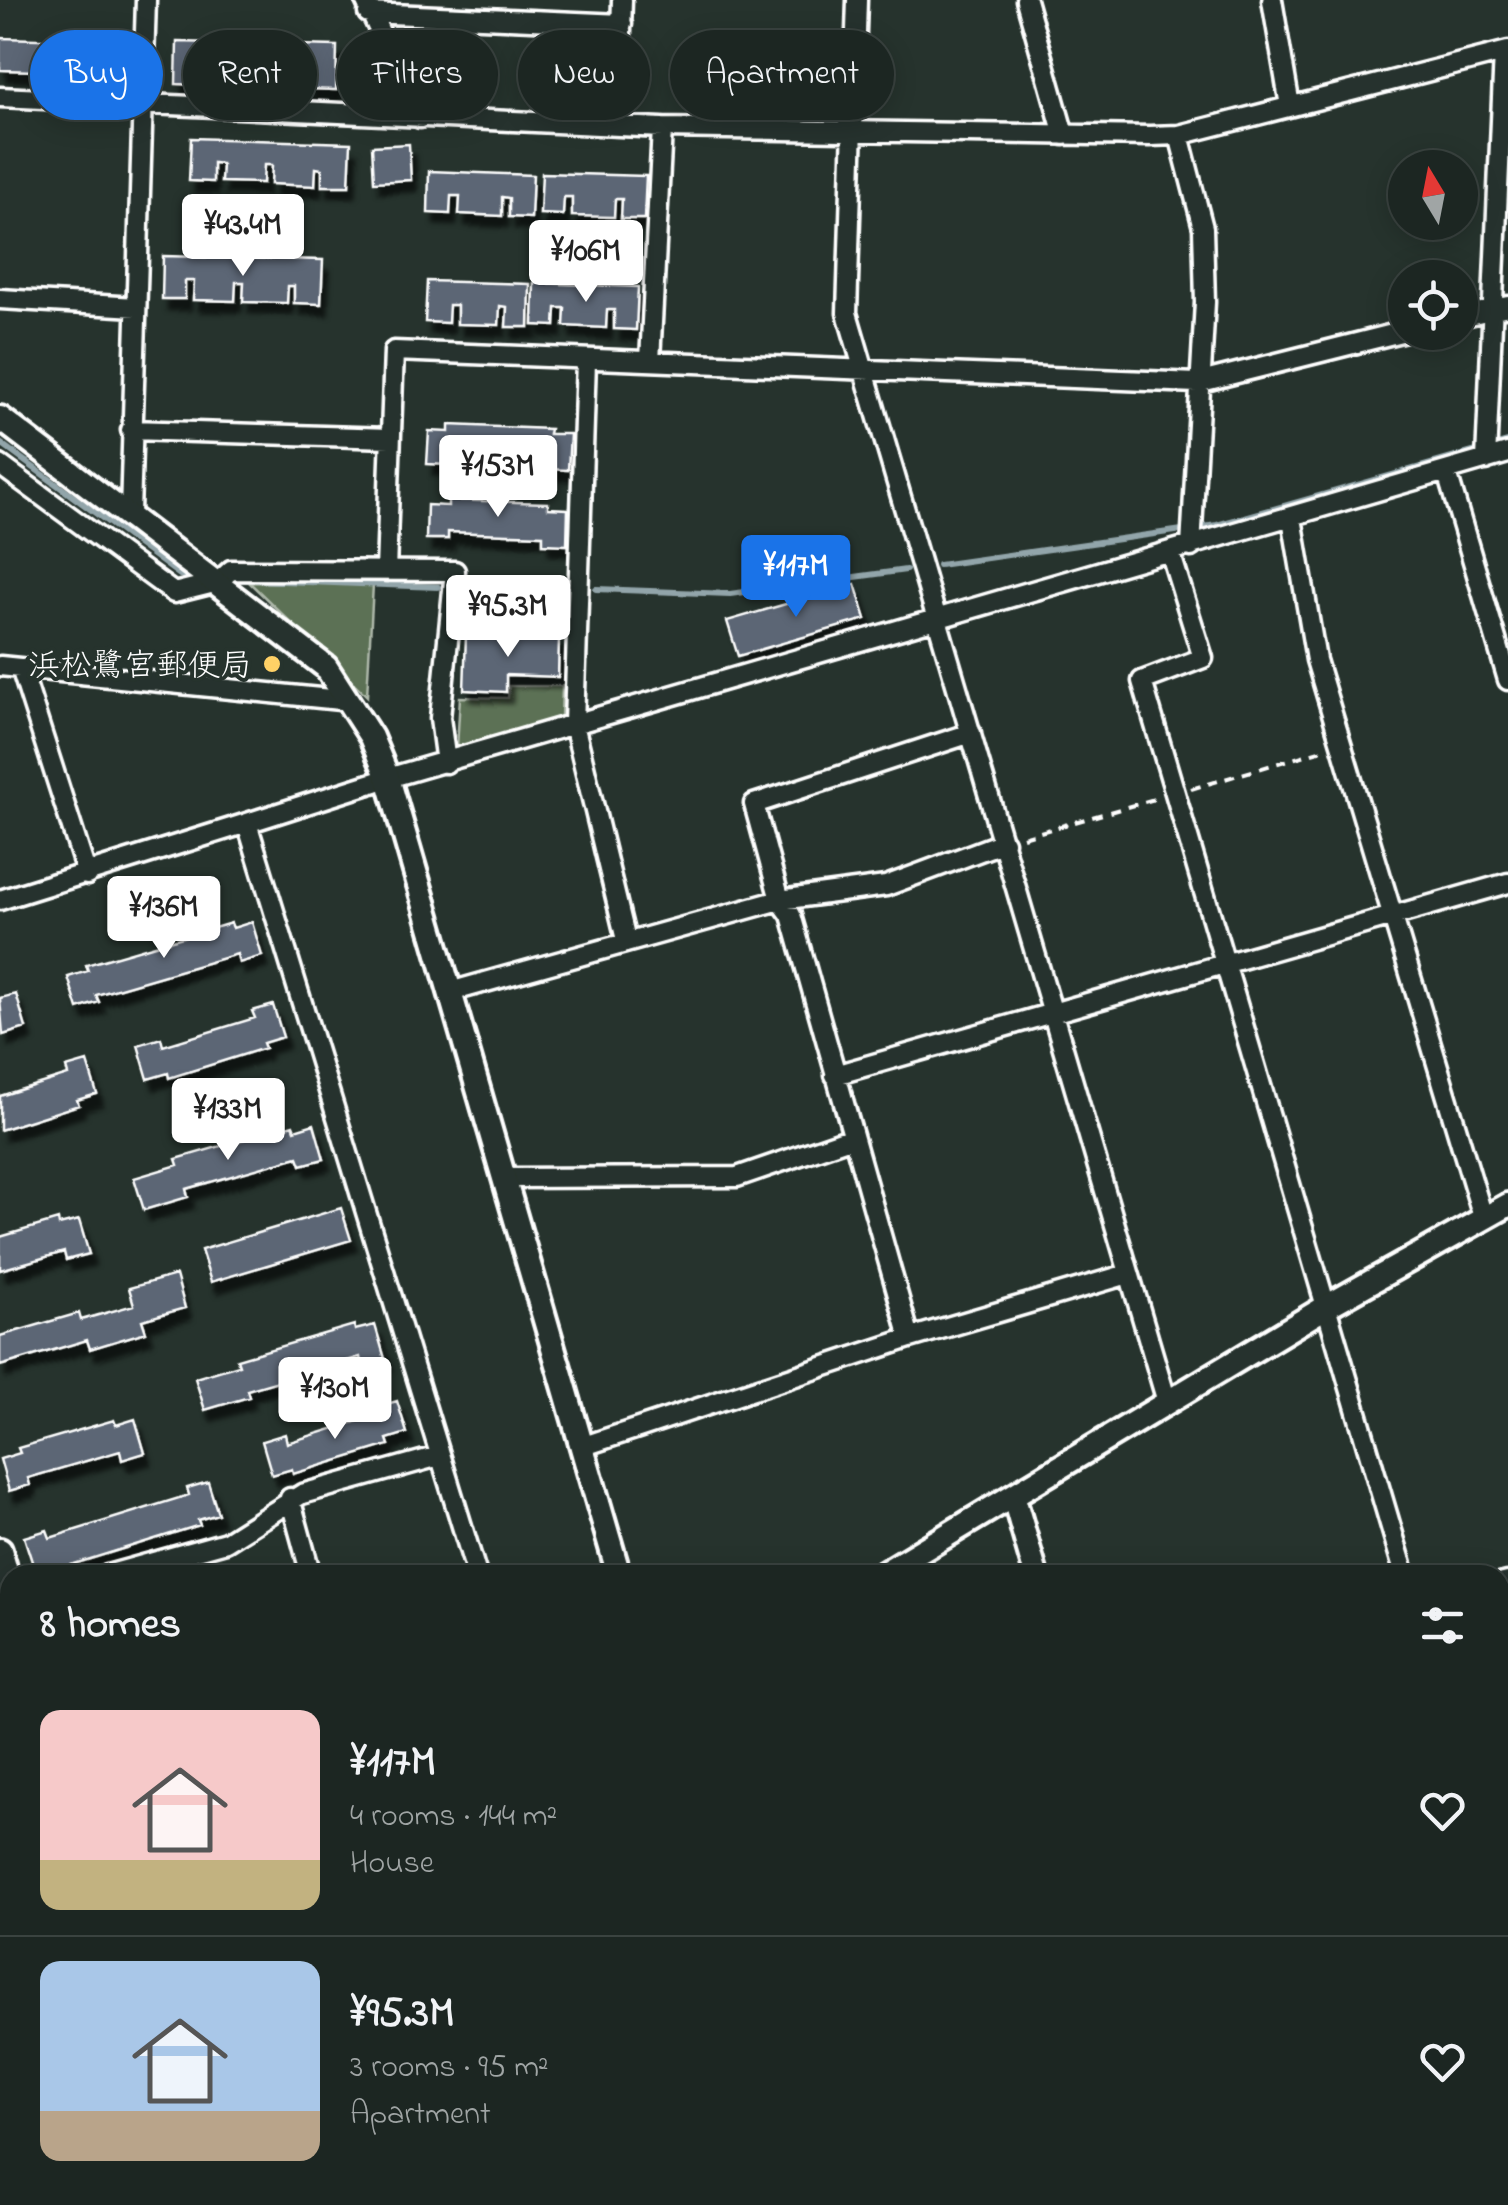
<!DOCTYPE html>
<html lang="en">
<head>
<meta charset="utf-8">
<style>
  :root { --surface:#1c2622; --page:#29322f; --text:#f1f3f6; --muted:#a0a5a5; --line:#3a4340; --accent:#1a73e8 }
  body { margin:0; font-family:"Indie Flower","Klee One",sans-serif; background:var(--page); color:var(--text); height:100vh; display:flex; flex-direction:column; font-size:38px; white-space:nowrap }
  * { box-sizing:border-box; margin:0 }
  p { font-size:32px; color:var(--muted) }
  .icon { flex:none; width:55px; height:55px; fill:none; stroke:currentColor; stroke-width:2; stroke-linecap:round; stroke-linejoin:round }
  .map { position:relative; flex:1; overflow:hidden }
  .panel { position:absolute; left:0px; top:1565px; width:1510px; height:640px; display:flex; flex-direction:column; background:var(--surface); border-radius:30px 30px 0 0; box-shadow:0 5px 25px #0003,0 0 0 2px var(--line) }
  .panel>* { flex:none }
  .hud { position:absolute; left:30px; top:30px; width:1000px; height:90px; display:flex; gap:20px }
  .needle { width:65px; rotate:350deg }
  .tools { position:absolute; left:1388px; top:150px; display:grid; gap:20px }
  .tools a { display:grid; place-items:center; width:90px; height:90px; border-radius:50%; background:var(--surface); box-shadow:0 5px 25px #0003,0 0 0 2px var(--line); font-size:50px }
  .price { position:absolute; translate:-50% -85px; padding:0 22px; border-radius:10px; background:#fff; color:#222; font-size:32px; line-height:65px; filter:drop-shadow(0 2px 5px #0008) }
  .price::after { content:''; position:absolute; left:50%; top:60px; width:30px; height:22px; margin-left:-15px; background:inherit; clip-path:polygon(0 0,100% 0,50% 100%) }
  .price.active { background:var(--accent); color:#fff }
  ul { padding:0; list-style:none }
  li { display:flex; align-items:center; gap:30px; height:250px; padding:0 40px }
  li+li { border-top:2px solid var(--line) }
  li span { display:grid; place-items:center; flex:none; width:280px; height:200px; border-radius:20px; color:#555 }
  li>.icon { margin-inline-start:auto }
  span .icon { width:120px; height:120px; fill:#fffc; stroke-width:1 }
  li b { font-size:42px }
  h2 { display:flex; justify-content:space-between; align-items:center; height:120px; padding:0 40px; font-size:42px }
  .pill { padding:0 35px; border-radius:45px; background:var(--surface); box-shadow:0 5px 25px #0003,0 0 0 2px var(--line); font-size:35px; line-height:90px }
  .pill.active { background:var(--accent); color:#fff }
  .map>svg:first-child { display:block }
  .green { fill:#5c7155; stroke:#aeb8aa; stroke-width:2.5 }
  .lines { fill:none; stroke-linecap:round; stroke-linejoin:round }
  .stream { stroke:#92a5aa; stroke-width:6 }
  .building { fill:#5b6674; stroke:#fff; stroke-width:2.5; filter:url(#shadow) }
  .minor-casing { stroke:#fff; stroke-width:25 }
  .tertiary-casing { stroke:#fff; stroke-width:30 }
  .motorway-casing { stroke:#fff; stroke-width:40 }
  .path { stroke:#fff; stroke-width:4; stroke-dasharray:10 8; stroke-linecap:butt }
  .minor { stroke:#26332d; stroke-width:18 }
  .tertiary { stroke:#26332d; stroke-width:22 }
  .motorway { stroke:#26332d; stroke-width:32 }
  .poi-dot { fill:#ffd166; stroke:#26332d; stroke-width:4 }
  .labels { text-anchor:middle; stroke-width:8; stroke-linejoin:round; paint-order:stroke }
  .poi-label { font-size:32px; fill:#fff; stroke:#26332d; text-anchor:end }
</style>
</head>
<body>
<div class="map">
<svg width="1508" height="2205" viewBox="0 0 1508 2205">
  <defs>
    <filter id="shadow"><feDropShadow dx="6" dy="11" stdDeviation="2.5" flood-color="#0009"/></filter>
  </defs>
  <rect width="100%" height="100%" fill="#26332d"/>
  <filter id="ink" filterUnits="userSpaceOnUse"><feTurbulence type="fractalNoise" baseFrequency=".01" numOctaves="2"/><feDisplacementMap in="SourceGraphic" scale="20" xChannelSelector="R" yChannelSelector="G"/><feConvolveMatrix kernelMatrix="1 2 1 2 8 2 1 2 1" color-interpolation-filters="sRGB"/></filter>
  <g filter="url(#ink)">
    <!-- green -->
    <path class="green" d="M249,582l124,2 -6,112z
      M509,686h53l-1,32 -104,30 3,-51 48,1z"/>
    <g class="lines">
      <!-- stream -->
      <path class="stream" d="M0,443l180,132 16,1
        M939,565l278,-40 291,-83
        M228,579l210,8
        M473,584l89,3
        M596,589l134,5 176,-24
        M175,2198l2,7"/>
    </g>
    <!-- building -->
    <path class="building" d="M75,33h21l-1,34 -21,-1v6l-74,-2v-32l74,2z
      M177,42l160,4 -1,44 -28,-1v-17h-6v17l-44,-1v-20h-8v18l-42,-1v-18l-8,-1 -1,19 -23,-1z
      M191,138l160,5 -2,43h-27v-17l-6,-1 -1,18 -44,-2 1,-19h-8l-1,18 -42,-1 1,-18 -9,-1v19l-24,-1z
      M409,144l2,36 -37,2 -2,-36z
      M429,171l104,4 -2,43 -22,-1v-19l-7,-1v19l-43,-2 1,-18h-9l-1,18 -22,-1z
      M542,173l104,3 -2,43h-23l1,-20h-7l-1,18 -42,-1v-19h-8l-1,18 -23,-1z
      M163,256l160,4 -2,44 -27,-1v-17h-6l-1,17 -44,-1 1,-20h-8l-1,19 -42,-1 1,-19h-9v18h-23z
      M427,281l103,3 -1,43h-23l1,-20 -7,-1 -1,19 -42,-1v-19h-8l-1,18 -23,-1z
      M534,283l104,4 -2,43 -22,-1v-19h-7l-1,18 -42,-2 1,-18h-9l-1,18 -22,-1z
      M449,425l101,4 -1,5h21l-2,36 -23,-1v-9l-96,-3v8l-22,-1 2,-33 20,1z
      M448,500l100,3v5l20,1 -1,36 -24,-1v-9l-95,-3v7h-22l1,-34 21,1z
      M855,584l11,35 -128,37 -11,-35z
      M466,635l93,3 -1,39 -52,-2v17l-42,-2z
      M252,922l10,34 -23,7 -2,-9 -141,41 3,7 -21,7 -10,-32 20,-6 -2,-6 145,-42 2,5z
      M16,994l10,34 -23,7 -3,-37z
      M273,1005l10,32 -20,6 2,5 -96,30 -1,-5 -20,6 -10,-34 23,-7 2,8 92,-28 -3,-7z
      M87,1062l10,32 -20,6 2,5 -79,25v-34l68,-21 -2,-7z
      M314,1124l10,35 -23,6 -3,-8 -112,32 2,8 -44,13 -10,-32 44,-13 -2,-6 117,-34 2,5z
      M341,1208l10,32 -140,42 -10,-32z
      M58,1220l1,5 20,-5 10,34 -23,6 -2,-8 -64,18v-33z
      M176,1275l9,33 -43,12 4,12 -56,17 -3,-9 -87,26v-30l79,-23 2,7 53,-15 -5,-17z
      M354,1325l1,5 20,-5 10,34 -23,7 -2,-9 -113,33 2,7 -44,13 -10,-32 44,-13 -2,-6z
      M397,1401l10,32 -20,6 2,6 -96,29 -1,-5 -20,6 -10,-34 23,-7 2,9 91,-28 -2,-8z
      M135,1419l10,34 -23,7 -2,-9 -92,27 2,7 -21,6 -9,-32 20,-6 -2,-5 96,-28 2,5z
      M208,1482l10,32 -20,6 2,5 -145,45 -1,-5 -19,6 -11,-34 23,-7 3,8 139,-43 -2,-7z
      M10,1877v102l-10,3v-102z
      M987,2195l-23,10h-80l6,-10z"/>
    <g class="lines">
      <defs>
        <path id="minor" d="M365,0l55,118
          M857,0l-10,313 320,1089
          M1026,0l38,135
          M1272,0l18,106
          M368,13l254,11
          M0,97l662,31 488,8 29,-1 329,-84
          M618,125l4,-125
          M1179,135l24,93 2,74 -14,245
          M0,299l136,8
          M1460,317l48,-11
          M586,360l-12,364 52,216
          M650,361l12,-233
          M131,430l259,8
          M1486,460l18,-407
          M0,465l174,128 44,-11 13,-12 224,1 -15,147 6,45
          M1447,473l61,207
          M130,513l16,-513
          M1292,518l24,142 167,557
          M1170,552l33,106 -61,23 263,894
          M386,571l8,-220 803,32 208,-52
          M0,666l350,35
          M21,668l66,207
          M247,823l141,-45 1120,-325
          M0,900l247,-77 230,752
          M450,992l330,-92 106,-14 118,-44
          M835,1075l673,-192
          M504,1178l233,-1 116,-40
          M910,1338l-119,-423 -11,-15 -26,-96 217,-71
          M581,1447l329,-109 218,-64
          M290,1498l21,77
          M107,1575l119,-33 76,-48 137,-38
          M1500,1584l8,-2
          M0,1809l10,-8
          M1500,1832l8,-2
          M1504,1944l4,7
          M1500,1976l8,-2
          M0,2024l10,-3
          M0,2089l10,-1
          M477,2195l3,10
          M849,2195l3,10
          M345,2205l57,-10"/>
        <path id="tertiary" d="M0,418l326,249 45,70 17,41 231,797
          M1014,1498l22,77
          M0,1550l10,35
          M881,1575l443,-267 184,-103
          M0,1723l10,-2
          M190,2195l3,10
          M1218,2195l3,10"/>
        <path id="motorway" d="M1500,1880l8,-1
          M1500,1917l8,-1
          M0,2154l10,-2
          M0,2198l19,-3"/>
      </defs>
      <!-- minor casing -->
      <use href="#minor" class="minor-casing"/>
      <!-- tertiary casing -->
      <use href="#tertiary" class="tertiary-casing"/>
      <!-- motorway casing -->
      <use href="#motorway" class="motorway-casing"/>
      <!-- path -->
      <path class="path" d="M1191,789l135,-40
        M1023,837l135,-39"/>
      <!-- minor -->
      <use href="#minor" class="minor"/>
      <!-- tertiary -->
      <use href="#tertiary" class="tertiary"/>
      <!-- motorway -->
      <use href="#motorway" class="motorway"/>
    </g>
  </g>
  <!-- markers -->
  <circle class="poi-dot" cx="272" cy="664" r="10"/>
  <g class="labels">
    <!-- poi labels -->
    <g class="poi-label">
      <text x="252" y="675">浜松鷺宮郵便局</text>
    </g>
  </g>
</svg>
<div class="tools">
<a><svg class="needle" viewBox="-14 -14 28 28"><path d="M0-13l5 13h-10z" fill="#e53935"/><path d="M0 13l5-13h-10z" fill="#a0a5a5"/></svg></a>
<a><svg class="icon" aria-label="locate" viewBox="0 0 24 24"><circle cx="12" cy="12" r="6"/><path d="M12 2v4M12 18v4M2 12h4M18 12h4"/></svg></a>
</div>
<b class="price" style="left:243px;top:279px">¥43.4M</b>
<b class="price" style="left:586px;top:305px">¥106M</b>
<b class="price" style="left:498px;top:520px">¥153M</b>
<b class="price active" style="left:796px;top:620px">¥117M</b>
<b class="price" style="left:508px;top:660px">¥95.3M</b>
<b class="price" style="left:164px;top:961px">¥136M</b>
<b class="price" style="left:228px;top:1163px">¥133M</b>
<b class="price" style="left:335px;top:1442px">¥130M</b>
<div class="hud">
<a class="pill active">Buy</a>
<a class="pill">Rent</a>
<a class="pill">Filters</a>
<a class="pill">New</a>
<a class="pill">Apartment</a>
</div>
<section class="panel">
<h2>8 homes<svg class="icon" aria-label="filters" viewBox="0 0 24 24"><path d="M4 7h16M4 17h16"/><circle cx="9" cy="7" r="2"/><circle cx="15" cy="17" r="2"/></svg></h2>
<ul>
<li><span style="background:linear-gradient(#f6c9c9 75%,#c2b280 0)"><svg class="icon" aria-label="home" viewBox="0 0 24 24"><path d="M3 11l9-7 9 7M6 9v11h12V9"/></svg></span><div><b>¥117M</b><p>4 rooms · 144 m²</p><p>House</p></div><svg class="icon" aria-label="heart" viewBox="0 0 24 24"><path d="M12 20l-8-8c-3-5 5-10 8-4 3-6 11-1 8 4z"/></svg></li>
<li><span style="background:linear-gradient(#a9c7e8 75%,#b9a48a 0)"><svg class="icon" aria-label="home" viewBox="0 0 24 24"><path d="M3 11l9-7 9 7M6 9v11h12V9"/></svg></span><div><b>¥95.3M</b><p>3 rooms · 95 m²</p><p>Apartment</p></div><svg class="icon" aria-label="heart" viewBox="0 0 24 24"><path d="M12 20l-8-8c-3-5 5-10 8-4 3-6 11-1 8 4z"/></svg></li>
</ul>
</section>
</div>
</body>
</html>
